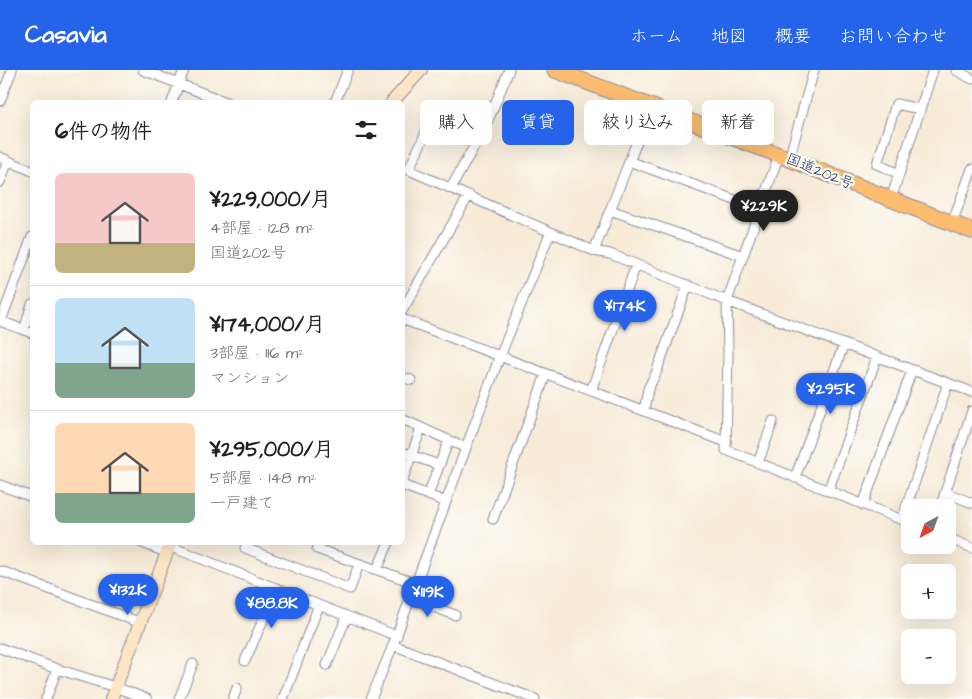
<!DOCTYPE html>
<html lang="ja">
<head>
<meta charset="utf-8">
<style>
  :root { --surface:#fff; --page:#f2f2f2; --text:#202124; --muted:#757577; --line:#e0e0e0; --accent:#2563eb }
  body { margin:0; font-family:"Architects Daughter","Klee One",sans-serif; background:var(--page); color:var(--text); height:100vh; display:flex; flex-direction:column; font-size:19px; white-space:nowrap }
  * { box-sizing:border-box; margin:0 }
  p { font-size:16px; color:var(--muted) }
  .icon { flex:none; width:28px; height:28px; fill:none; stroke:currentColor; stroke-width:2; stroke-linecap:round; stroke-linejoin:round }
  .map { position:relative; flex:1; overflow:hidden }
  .details { position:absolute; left:30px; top:30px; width:375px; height:445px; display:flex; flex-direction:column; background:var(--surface); border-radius:8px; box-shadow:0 5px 20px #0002 }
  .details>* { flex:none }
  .top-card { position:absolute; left:420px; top:30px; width:475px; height:45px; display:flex; gap:10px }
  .needle { width:32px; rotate:221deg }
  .buttons { position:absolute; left:901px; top:429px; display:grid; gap:10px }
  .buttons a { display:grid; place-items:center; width:55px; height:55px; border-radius:8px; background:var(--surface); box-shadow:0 5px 20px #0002; font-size:25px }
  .price { position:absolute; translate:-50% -42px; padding:0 11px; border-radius:18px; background:var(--accent); color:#fff; font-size:16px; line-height:32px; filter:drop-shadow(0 1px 2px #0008) }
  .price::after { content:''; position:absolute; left:50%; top:30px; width:15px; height:11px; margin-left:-8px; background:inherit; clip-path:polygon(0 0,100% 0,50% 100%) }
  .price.current { background:#222; color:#fff }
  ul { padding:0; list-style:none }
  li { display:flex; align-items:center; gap:15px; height:125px; padding:0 25px }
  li+li { border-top:1px solid var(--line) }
  li span { display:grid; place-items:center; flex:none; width:140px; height:100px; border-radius:8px; color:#555 }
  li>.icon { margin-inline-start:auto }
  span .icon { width:60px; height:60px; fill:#fffc; stroke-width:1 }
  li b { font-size:21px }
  h2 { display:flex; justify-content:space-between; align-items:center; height:60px; padding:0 25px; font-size:21px }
  .chip { padding:0 18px; border-radius:8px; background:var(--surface); box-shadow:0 5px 20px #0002; font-size:18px; line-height:45px }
  .chip.current { background:var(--accent); color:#fff }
  header { display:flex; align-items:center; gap:30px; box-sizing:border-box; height:70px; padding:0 25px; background:var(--accent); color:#fff }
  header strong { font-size:24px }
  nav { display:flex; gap:28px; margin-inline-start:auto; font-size:18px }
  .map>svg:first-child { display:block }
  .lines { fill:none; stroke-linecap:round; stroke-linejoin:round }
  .minor-casing { stroke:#898d9b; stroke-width:11 }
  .secondary-casing { stroke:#898d9b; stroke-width:14 }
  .trunk-casing { stroke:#898d9b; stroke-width:17 }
  .minor { stroke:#fff; stroke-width:9 }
  .secondary { stroke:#fee5c5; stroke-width:12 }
  .trunk { stroke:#fcbd6f; stroke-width:15 }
  .labels { text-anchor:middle; stroke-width:4.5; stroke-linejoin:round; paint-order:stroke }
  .street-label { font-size:15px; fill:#1b2f5e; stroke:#fdfcf7 }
</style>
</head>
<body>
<header>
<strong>Casavia</strong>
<nav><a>ホーム</a><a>地図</a><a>概要</a><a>お問い合わせ</a></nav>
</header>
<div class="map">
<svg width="972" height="629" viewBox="0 0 972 629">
  <rect width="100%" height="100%" fill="#fdfcf7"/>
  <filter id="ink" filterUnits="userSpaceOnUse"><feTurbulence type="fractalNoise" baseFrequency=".02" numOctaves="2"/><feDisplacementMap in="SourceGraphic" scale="10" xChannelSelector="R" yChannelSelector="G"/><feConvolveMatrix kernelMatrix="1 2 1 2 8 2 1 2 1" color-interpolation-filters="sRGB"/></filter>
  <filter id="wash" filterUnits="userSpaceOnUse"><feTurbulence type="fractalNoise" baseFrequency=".0096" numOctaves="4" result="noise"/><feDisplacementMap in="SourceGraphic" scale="20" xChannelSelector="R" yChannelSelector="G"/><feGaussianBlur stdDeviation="1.12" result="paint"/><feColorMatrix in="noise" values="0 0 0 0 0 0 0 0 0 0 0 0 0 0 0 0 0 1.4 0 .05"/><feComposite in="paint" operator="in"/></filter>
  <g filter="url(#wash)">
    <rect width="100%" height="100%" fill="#f7ebd8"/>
  </g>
  <g filter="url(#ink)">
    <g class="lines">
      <defs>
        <path id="minor" d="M143,0l83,32
          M956,0l16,9
          M0,31l12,-31
          M172,32l12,-32
          M335,32l13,-32
          M779,85l-52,146 1,51 -2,98 184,73
          M0,87l32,14
          M789,89l25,-89
          M629,91l130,48
          M402,97l192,84 16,3 117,47 245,91
          M409,99l19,-41
          M899,104l-22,-10 19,-60 24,5
          M0,112l8,-21
          M451,118l36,-65 22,-53
          M891,129l42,-129
          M610,140l133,46
          M952,153l20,-54
          M594,181l57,-145
          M402,241l67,-116
          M402,249l324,123
          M0,251l32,12
          M1,251l31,-84
          M24,260l8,-26
          M402,307l9,3
          M591,321l45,-126
          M644,341l4,-22 8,-16 32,-88
          M402,349l64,29
          M402,382l37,13
          M758,393l15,-42
          M795,408l49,-134
          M402,412l19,-54
          M0,415l32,12
          M402,415l44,17
          M828,421l49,-134
          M945,422l27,11
          M428,425l21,-55
          M863,435l49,-135
          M940,438l32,-97
          M493,449l53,-145
          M902,450l46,-137
          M948,468l24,10
          M140,472l26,10
          M247,472l-2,6 105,41 9,-25
          M319,472l-2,7 98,34
          M169,476l228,90
          M377,500l12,-28
          M1,501l140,52
          M410,528l45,17
          M393,575l142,54
          M0,578l57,21 58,18 32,12
          M245,591l32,-73
          M327,595l20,-49
          M46,629l11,-30
          M179,629l14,-35
          M233,629l4,-11
          M283,629l36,-94
          M371,629l22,-54 107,-289 50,-123"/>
        <path id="secondary" d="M392,32l29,-32
          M111,629l60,-157"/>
        <path id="trunk" d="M555,0l224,85 193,76"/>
      </defs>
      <!-- minor casing -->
      <use href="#minor" class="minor-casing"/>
      <!-- secondary casing -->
      <use href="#secondary" class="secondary-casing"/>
      <!-- trunk casing -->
      <use href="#trunk" class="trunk-casing"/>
      <!-- minor -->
      <use href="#minor" class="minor"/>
      <!-- secondary -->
      <use href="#secondary" class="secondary"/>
      <!-- trunk -->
      <use href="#trunk" class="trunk"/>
    </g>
  </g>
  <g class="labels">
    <!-- street labels -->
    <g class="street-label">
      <text transform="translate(820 101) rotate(22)" y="5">国道202号</text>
    </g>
  </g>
</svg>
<div class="buttons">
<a><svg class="needle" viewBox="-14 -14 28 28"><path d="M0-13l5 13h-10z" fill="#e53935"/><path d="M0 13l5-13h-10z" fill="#757577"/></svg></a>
<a>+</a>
<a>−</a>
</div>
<b class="price current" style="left:764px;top:162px">¥229K</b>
<b class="price" style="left:625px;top:262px">¥174K</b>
<b class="price" style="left:831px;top:345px">¥295K</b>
<b class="price" style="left:128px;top:546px">¥132K</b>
<b class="price" style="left:428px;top:548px">¥119K</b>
<b class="price" style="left:272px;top:559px">¥88.8K</b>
<div class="top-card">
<a class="chip">購入</a>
<a class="chip current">賃貸</a>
<a class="chip">絞り込み</a>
<a class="chip">新着</a>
</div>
<section class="details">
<h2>6件の物件<svg class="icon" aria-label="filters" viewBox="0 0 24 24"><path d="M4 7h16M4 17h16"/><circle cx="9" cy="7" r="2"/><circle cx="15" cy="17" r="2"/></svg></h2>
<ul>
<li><span style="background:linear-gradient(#f6c9c9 70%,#c2b280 0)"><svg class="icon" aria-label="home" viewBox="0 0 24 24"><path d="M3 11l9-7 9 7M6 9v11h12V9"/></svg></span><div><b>¥229,000/月</b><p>4部屋 · 128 m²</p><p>国道202号</p></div></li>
<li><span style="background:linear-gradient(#bfe0f5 65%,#7fa58c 0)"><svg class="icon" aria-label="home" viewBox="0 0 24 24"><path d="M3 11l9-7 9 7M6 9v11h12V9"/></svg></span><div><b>¥174,000/月</b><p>3部屋 · 116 m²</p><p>マンション</p></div></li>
<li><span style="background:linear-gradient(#ffd9b3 70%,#7fa58c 0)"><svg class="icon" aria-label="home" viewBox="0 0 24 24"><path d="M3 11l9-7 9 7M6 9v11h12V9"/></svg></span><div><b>¥295,000/月</b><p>5部屋 · 148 m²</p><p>一戸建て</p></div></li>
</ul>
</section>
</div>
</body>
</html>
